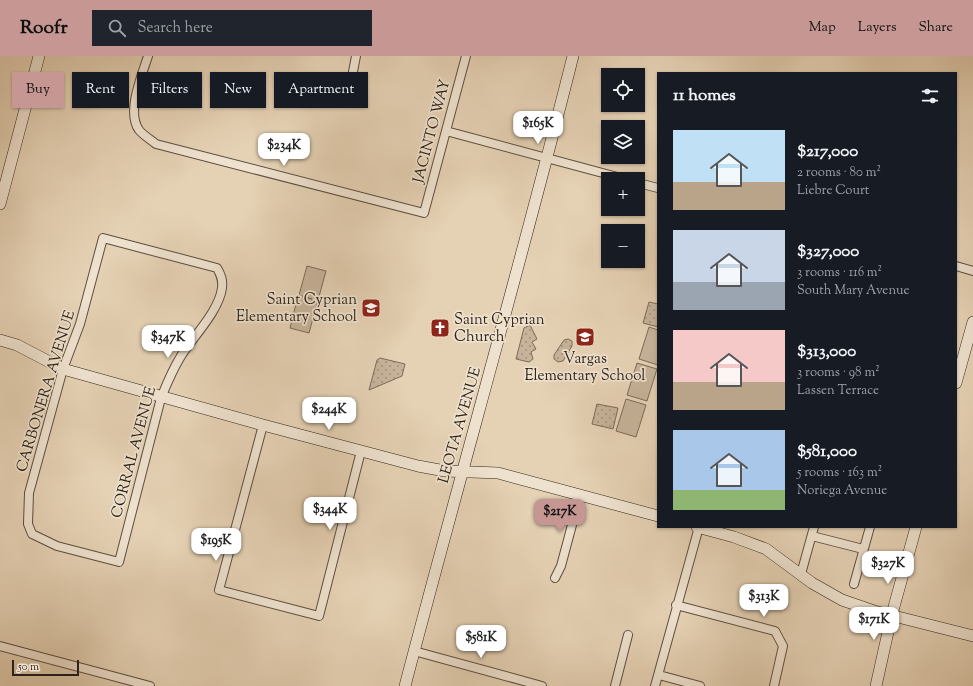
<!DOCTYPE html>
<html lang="en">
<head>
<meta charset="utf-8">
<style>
  :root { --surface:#171b24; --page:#20242c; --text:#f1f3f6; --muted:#9ea1a6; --accent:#c59692 }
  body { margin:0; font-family:"Sorts Mill Goudy",serif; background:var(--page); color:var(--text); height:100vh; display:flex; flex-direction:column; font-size:15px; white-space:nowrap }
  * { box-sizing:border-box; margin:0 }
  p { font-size:13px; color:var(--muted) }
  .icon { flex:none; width:22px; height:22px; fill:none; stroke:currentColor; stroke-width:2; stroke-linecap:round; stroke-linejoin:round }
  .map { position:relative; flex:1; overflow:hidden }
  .panel { position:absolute; left:657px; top:16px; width:300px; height:456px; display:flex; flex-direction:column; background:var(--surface); border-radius:0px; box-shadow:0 1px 3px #0004 }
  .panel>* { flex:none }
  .hud { position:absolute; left:12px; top:16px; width:380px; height:36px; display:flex; gap:8px }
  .controls { position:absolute; left:601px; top:12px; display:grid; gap:8px }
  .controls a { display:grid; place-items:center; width:44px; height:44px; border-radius:0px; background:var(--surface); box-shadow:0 1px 3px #0004; font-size:20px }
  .scale { position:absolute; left:12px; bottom:10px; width:67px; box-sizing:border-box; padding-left:4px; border:2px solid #2e2319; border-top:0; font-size:11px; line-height:14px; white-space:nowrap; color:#2e2319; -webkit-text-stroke:3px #eee1ce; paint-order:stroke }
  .price { position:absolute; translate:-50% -34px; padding:0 9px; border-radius:8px; background:#fff; color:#222; font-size:13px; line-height:26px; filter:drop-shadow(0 1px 2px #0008) }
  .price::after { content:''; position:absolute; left:50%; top:24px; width:12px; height:9px; margin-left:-6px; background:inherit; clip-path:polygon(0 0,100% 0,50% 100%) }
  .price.on { background:var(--accent); color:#111 }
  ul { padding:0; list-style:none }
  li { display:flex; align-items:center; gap:12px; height:100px; padding:0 16px }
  li span { display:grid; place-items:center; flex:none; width:112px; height:80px; border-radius:0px; color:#555 }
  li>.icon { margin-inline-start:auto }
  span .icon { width:48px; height:48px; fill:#fffc; stroke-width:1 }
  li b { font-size:17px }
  h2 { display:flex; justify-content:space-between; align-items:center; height:48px; padding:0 16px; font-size:17px }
  .chip { padding:0 14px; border-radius:0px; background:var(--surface); box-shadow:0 1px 3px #0004; font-size:14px; line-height:36px }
  .chip.on { background:var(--accent); color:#111 }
  header { display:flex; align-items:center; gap:24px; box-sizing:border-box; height:56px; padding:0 20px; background:var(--accent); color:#111 }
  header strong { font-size:19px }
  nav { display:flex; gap:22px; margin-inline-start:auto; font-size:14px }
  .search { width:280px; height:36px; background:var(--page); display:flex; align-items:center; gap:10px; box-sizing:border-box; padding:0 14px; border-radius:0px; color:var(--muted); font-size:15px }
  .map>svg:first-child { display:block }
  .green { fill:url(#green-dots); stroke:#7a6b5a }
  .pitch { fill:#c6b39a; stroke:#7a6b5a }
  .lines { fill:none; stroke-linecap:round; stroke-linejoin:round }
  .street-casing { stroke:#5c4e40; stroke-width:10 }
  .secondary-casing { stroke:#2e2319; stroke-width:12 }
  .street { stroke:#eee1ce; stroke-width:8 }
  .secondary { stroke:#eee1ce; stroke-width:11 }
  .labels { text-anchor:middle; stroke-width:3.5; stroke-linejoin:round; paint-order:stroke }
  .street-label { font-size:15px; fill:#2e2319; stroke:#eee1ce }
  .poi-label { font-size:15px; fill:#2e2319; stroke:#eee1ce; text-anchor:end }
</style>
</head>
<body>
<header>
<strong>Roofr</strong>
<div class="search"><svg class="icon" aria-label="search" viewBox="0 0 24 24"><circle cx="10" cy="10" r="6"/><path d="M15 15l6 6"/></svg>Search here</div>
<nav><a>Map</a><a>Layers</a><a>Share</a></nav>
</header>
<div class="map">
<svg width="973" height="630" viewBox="0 0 973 630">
  <defs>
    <pattern id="green-dots" width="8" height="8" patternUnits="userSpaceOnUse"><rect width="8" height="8" fill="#c6b39a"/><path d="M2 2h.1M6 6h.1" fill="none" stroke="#a1917d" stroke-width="1.8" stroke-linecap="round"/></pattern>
  </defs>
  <rect width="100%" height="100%" fill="#e5d1b4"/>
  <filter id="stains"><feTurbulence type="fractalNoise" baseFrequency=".005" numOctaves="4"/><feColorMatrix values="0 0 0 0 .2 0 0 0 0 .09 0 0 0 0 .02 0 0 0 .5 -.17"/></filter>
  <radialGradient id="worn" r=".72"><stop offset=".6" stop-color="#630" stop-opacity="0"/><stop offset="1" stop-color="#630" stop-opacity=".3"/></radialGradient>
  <!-- green -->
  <path class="green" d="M649,246l9,2v23l-15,-4z
    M530,269l7,14 -5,3 4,7 -5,3 2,7 -4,3 -13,-3 8,-31z
    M568,283l4,2v5l-9,15 -5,1 -4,-3v-4l10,-15z
    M380,302l25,6 -3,12 -33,14 8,-30z
    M597,348l21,4 -5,21 -21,-5z"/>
  <!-- pitch -->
  <path class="pitch" d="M307,210l19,5 -17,62 -19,-5 8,-32 14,3 -13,-4z
    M649,271l9,3v35l-19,-6z
    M637,307l20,6 -10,32 -20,-6z
    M626,343l20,6 -10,32 -20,-6z"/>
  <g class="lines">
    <defs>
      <path id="street" d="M148,0c-6,19 -22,56 -9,74 4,5 12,10 17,14l268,69 42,-157
        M352,21l4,-21
        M446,75l179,48
        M638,127l20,5
        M103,182l114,30c4,7 6,12 5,20 -3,23 -29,49 -41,68 -8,13 -14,27 -20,42l-42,164 -62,-16 -25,-12 -4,-10 1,-31 34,-124 17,-45z
        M956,210l17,5
        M263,369l-44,165 100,26 42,-165
        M812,480l51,13
        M801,518l13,-47
        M555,522l6,-12 19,-71
        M854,528l16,-57
        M676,549l99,26 8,15 -9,40
        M0,590l150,40
        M414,595l128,35
        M659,619l41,11
        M615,630l13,-51
        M655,630l44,-159"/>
      <path id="secondary" d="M0,148l39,-148
        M0,284l17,5 46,24 200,56 155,41 27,5 53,2 160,43
        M956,327l17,-61
        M697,471l37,10 32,12 46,34 30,17 32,11 99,25
        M405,630c55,-210 115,-419 168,-630
        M876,630l16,-72 24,-87"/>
    </defs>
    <!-- street casing -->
    <use href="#street" class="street-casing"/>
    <!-- secondary casing -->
    <use href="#secondary" class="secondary-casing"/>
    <!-- street -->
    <use href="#street" class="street"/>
    <!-- secondary -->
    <use href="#secondary" class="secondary"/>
  </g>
  <!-- icons -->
  <defs>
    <symbol id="school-square" viewBox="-11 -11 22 22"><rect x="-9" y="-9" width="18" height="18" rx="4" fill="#8f2418" stroke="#eee1ce"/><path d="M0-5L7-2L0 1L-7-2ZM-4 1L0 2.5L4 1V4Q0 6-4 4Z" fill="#fff"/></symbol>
    <symbol id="church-square" viewBox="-11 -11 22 22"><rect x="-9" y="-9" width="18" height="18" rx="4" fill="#8f2418" stroke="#eee1ce"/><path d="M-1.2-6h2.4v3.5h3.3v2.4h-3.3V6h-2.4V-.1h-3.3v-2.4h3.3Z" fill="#fff"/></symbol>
  </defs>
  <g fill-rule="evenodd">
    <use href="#school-square" x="360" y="241" width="22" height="22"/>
    <use href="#church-square" x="429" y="261" width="22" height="22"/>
    <use href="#school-square" x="574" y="270" width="22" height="22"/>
  </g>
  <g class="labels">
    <!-- street labels -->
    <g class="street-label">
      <text transform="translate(431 75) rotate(-75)" y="5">JACINTO WAY</text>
      <text transform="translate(45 335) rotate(-73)" y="5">CARBONERA AVENUE</text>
      <text transform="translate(459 369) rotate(-74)" y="5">LEOTA AVENUE</text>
      <text transform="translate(133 396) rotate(-75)" y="5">CORRAL AVENUE</text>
    </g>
    <!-- poi labels -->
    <g class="poi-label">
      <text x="357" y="248">Saint Cyprian<tspan x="357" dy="17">Elementary School</tspan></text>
      <text x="454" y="268" text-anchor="start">Saint Cyprian<tspan x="454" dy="17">Church</tspan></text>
      <text x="585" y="307" text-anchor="middle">Vargas<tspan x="585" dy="17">Elementary School</tspan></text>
    </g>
  </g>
  <rect width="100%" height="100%" filter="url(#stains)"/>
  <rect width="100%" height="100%" fill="url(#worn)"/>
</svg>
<div class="controls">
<a><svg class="icon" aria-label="locate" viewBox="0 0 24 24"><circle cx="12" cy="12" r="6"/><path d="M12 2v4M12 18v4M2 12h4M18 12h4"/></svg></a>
<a><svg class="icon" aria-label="layers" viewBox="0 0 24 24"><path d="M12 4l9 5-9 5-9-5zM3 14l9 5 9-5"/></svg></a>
<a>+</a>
<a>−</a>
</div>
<div class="scale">50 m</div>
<b class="price" style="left:538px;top:89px">$165K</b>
<b class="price" style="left:284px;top:111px">$234K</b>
<b class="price" style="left:168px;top:303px">$347K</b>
<b class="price" style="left:329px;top:375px">$244K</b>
<b class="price" style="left:330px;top:475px">$344K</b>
<b class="price on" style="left:560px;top:477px">$217K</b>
<b class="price" style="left:216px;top:506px">$195K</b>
<b class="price" style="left:888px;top:529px">$327K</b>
<b class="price" style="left:764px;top:562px">$313K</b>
<b class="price" style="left:874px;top:585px">$171K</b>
<b class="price" style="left:481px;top:603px">$581K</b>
<div class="hud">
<a class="chip on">Buy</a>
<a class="chip">Rent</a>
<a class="chip">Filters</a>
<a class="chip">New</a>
<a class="chip">Apartment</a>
</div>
<section class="panel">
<h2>11 homes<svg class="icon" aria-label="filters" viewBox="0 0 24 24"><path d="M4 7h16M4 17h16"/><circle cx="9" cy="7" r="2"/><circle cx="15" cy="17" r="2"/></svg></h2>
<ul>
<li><span style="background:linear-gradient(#bfe0f5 65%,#b9a48a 0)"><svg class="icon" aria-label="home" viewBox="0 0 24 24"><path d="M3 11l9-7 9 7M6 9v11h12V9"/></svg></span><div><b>$217,000</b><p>2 rooms · 80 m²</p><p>Liebre Court</p></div></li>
<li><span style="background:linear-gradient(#c9d6e8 65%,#9aa5b1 0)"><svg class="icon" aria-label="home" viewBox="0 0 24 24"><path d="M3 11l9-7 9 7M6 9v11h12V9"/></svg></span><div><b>$327,000</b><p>3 rooms · 116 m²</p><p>South Mary Avenue</p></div></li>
<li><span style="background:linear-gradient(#f6c9c9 65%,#b9a48a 0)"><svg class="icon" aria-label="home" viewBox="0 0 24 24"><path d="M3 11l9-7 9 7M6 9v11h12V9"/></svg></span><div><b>$313,000</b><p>3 rooms · 98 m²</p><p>Lassen Terrace</p></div></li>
<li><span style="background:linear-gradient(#a9c7e8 75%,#8fb573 0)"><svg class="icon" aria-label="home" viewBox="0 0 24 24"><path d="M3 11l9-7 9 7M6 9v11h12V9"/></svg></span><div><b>$581,000</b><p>5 rooms · 163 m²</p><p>Noriega Avenue</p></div></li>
</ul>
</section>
</div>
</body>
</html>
